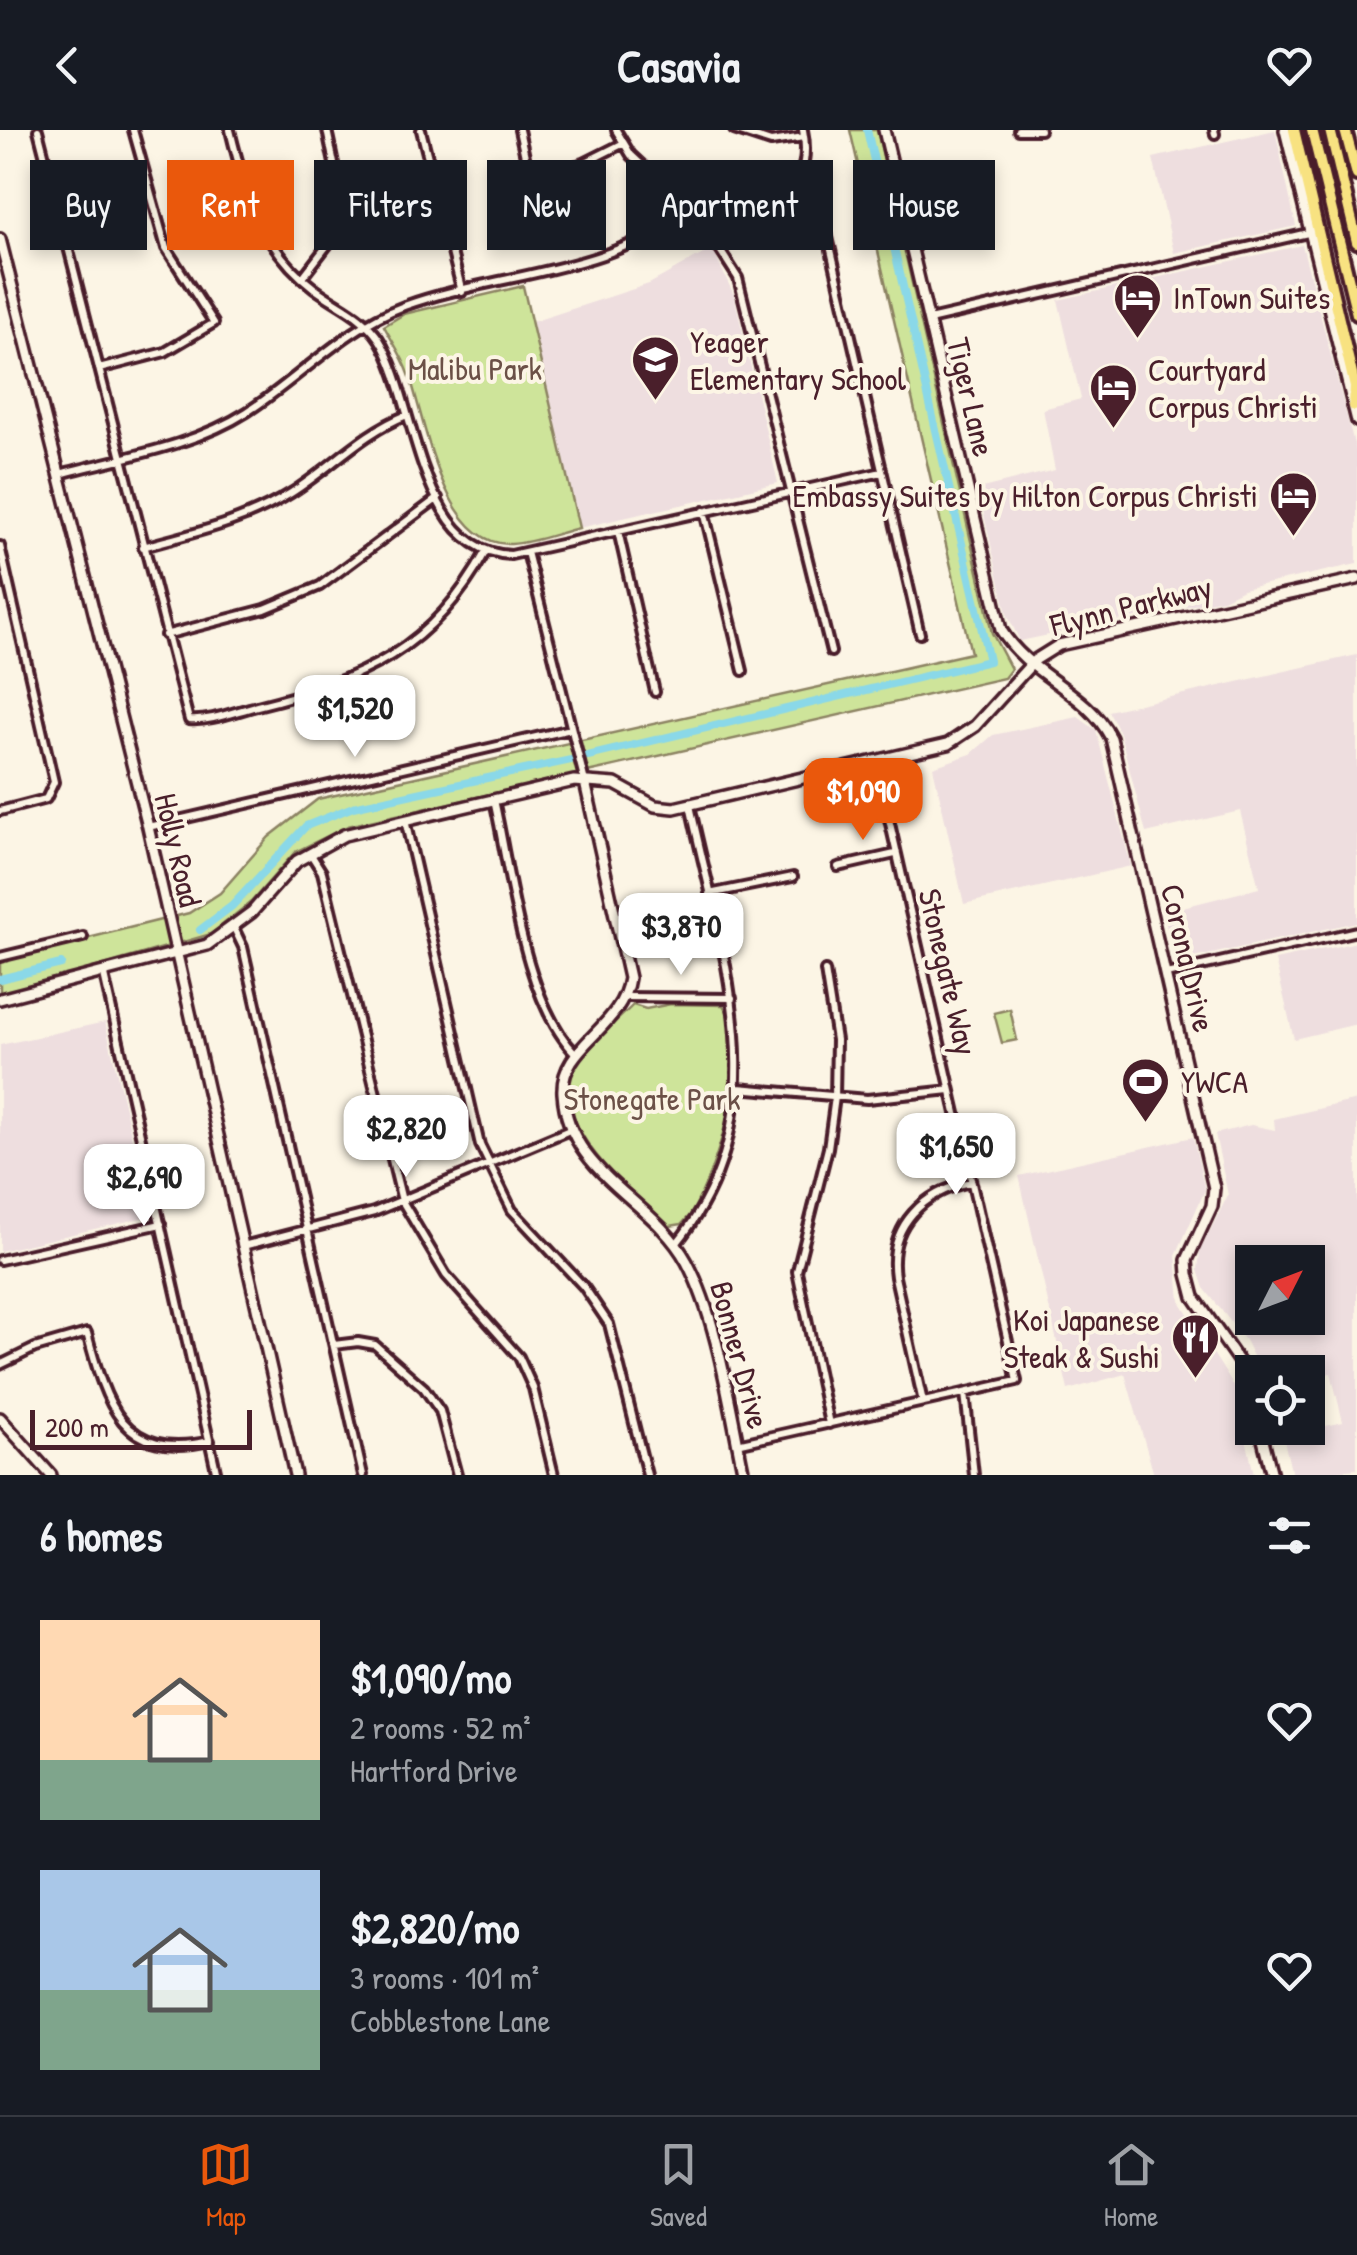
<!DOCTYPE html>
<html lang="en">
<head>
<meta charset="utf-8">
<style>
  :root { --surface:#171b24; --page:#20242c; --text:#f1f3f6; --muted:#9ea1a6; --line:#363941; --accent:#ea580c }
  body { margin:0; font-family:"Patrick Hand",sans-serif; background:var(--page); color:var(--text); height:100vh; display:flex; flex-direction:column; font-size:38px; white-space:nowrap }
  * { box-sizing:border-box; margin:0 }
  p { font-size:32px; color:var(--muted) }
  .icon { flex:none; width:55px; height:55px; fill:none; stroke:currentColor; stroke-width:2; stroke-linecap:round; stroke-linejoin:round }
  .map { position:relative; height:1345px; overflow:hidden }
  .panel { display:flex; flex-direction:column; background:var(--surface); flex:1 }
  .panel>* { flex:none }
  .banner { position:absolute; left:30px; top:30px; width:1298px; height:90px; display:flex; gap:20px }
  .needle { width:65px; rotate:48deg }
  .controls { position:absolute; left:1235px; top:1115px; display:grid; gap:20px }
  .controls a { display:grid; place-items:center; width:90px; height:90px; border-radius:0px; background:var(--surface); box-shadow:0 5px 15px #0003; font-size:50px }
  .scale { position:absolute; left:30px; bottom:25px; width:222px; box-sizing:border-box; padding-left:10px; border:5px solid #4a1f2b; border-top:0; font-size:28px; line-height:35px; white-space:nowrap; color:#4a1f2b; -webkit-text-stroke:8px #fcf5e5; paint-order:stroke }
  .price { position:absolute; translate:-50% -85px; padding:0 22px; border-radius:20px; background:#fff; color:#222; font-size:32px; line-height:65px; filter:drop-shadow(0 2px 5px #0008) }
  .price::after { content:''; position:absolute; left:50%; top:60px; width:30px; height:22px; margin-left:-15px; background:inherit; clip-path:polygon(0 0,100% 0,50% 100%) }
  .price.active { background:var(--accent); color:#fff }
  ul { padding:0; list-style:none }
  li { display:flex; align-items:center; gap:30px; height:250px; padding:0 40px }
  li span { display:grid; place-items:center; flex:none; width:280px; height:200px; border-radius:0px; color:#555 }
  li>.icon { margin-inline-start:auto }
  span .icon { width:120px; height:120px; fill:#fffc; stroke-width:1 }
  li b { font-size:42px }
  h2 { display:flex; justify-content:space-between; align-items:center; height:120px; padding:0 40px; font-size:42px }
  .pill { padding:0 35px; border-radius:0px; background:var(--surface); box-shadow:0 5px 15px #0003; font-size:35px; line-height:90px }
  .pill.active { background:var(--accent); color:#fff }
  header { display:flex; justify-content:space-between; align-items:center; height:130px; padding:0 40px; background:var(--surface); font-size:45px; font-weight:700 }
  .menu { display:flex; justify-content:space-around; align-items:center; height:140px; border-top:2px solid var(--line); background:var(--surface); font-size:28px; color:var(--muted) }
  .menu a { display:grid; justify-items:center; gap:5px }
  .menu .active { color:var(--accent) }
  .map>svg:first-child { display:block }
  .built { fill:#eededf; fill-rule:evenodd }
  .park { fill:#cee49a; stroke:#8c8262; stroke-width:2.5 }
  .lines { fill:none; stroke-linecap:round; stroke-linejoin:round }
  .canal { stroke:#8ad8e8; stroke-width:8 }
  .street-casing { stroke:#4a1f2b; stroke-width:14 }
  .secondary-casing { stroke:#4a1f2b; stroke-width:16 }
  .highway-casing { stroke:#4a1f2b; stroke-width:18 }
  .street { stroke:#fcf5e5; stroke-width:6 }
  .secondary { stroke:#fcf5e5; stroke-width:9 }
  .highway { stroke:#f8e281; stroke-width:10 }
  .labels { text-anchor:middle; stroke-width:8; stroke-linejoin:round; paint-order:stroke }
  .poi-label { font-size:32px; fill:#4a1f2b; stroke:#fcf5e5; text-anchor:start }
  .park-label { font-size:32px; fill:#6b5047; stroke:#fcf5e5 }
  .street-label { font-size:32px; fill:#4a1f2b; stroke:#fcf5e5 }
</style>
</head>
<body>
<header><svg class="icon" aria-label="back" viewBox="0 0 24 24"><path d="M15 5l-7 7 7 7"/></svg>Casavia<svg class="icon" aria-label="heart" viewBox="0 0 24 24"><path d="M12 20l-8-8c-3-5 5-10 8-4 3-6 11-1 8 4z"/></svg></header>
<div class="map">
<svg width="1357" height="1345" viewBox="0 0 1357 1345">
  <rect width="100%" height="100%" fill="#fcf5e5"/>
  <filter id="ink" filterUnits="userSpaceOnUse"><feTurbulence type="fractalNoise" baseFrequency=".01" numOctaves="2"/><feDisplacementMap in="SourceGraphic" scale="20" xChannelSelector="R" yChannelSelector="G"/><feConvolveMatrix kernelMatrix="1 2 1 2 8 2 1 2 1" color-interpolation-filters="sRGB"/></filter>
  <g filter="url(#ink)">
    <!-- built -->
    <path class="built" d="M1275,0l21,96 -122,27 -21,-95z
      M1302,115l55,210v109l-114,25 -20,10 -203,42 -13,-27 -29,-125 77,-19 -12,-61 38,-10 -23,-99z
      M712,119l22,46 44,188 -199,45 -47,-206 117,-38z
      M1357,525v267l-182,40 -12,-50 96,-24 -19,-77 -94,22 -26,-100 -12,-22z
      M1078,587l18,13 35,136 -167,38 -31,-137 38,-13 22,-19z
      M1357,812v82l-63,15 -19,-79z
      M105,892l45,194 -150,35v-206z
      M1357,970v369l-65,6 -9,-39 60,-14 -12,-49 -23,5v-6h-47l-16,-32 -41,-52 -6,-18 2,-19 28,-56 -13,-61 36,-9 24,5 -1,-11zM1252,1132h56v56h-56z
      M1193,1007l12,53 -29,65 4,46 55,87 19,87h-100l-29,-101 -57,16 -49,-214z"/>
    <!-- park -->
    <path class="park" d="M850,0h27l115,503 19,36 -7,9 -656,148 -53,26 -44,50 -40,32 -211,61v-35l189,-47 31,-20 49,-56 49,-38 653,-146z
      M523,156l56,242c-21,5 -46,15 -68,16 -67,3 -86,-124 -102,-170 -6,-17 -17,-33 -25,-48l20,-12z
      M671,874l52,1c32,46 -6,166 -33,210l-8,9 -12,2c-37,-31 -124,-101 -96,-158 11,-23 42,-45 59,-63l13,4z
      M1010,879l7,31 -15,3 -8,-30z"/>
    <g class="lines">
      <!-- canal -->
      <path class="canal" d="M588,626l401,-95 -122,-531
        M200,800l32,-24 74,-80 47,-19 218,-47
        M0,849l61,-15"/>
      <defs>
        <path id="street" d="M38,0l151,590c21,2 47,-9 68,-14 105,-26 176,-57 229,-155
          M230,0c15,62 31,118 84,158 24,18 48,26 65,51 38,60 38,213 132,216l371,-83
          M421,0l41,162
          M519,0l11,49 54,-16 38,-19
          M616,0l15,25 69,64 38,59 93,374
          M734,0l37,12 33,-5
          M1018,0h22
          M1214,0l1,4
          M796,60l21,18 8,16 95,410
          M720,116c46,-30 96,-53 83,-116
          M302,148l44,-57 -19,-91
          M929,190l379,-87
          M99,239l66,-17 49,-29 -48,-75 -33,-118
          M60,344c63,-17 132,-27 187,-62 53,-34 97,-84 157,-106 95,-34 204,-31 286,-98
          M704,381l39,160
          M618,401l37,161
          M0,416l54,236 -8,17 -46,12
          M143,417c51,-14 102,-25 148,-54 41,-26 71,-60 116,-78
          M527,422l58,230
          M165,505l100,-26 55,-23 118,-88
          M494,670c17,75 29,200 82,254
          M405,690l75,325 32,65 72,77 25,37 38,151
          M148,697l423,-98
          M310,723l12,19 80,329 44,74 73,82 14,31 21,87
          M838,737l57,-13
          M709,764l84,-17
          M234,798l9,19 120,528
          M0,827l83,-20
          M825,841l11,69 -1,57 -7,51 -31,123 32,153
          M1166,844l191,-43
          M104,845l113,500
          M625,867l107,1
          M738,958l129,11 83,-9
          M676,1114c107,-129 45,-293 14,-439
          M243,1116l131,-34 198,-83
          M0,1130l161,-36
          M334,1215l24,-3 17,3 49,43 16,23 17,64
          M0,1235l35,-17 52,-15c19,71 35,128 123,108
          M965,1263l9,82
          M923,1272l-28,-125c-8,-52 30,-86 76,-95
          M737,1314l280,-63 -141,-619"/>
        <path id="secondary" d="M884,0l117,500c28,46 85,60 110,108l103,450 -2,18 -25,54 1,14 6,23 48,69 10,31
          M1285,0l72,291
          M0,109l148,588 147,648
          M585,652l44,196c-7,51 -69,67 -66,115 5,81 90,106 124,169 31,58 43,147 57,213
          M0,869l207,-54 45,-33 45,-51 47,-26 230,-54 41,3 40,22 19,2 274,-64 27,-18 60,-66 24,-15 298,-66
          M0,1288l51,57
          M1260,1298l12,47"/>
        <path id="highway" d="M1294,0l61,257 -1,19
          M1312,0l45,184
          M1330,0l27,112
          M1345,0l12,45"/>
      </defs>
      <!-- street casing -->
      <use href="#street" class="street-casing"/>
      <!-- secondary casing -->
      <use href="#secondary" class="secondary-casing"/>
      <!-- highway casing -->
      <use href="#highway" class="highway-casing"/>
      <!-- street -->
      <use href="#street" class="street"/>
      <!-- secondary -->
      <use href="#secondary" class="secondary"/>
      <!-- highway -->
      <use href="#highway" class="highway"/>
    </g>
  </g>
  <!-- icons -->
  <defs>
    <symbol id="hotel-pin" viewBox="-11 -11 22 30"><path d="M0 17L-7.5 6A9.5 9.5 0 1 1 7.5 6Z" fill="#4a1f2b" stroke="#fcf5e5"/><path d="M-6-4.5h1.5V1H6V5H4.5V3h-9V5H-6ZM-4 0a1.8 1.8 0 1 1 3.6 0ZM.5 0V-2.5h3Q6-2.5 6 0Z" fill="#fff"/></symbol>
    <symbol id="school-pin" viewBox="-11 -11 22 30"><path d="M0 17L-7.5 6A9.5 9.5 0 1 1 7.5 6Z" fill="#4a1f2b" stroke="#fcf5e5"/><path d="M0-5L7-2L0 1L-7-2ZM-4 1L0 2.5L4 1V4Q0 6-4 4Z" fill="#fff"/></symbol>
    <symbol id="stadium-pin" viewBox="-11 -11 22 30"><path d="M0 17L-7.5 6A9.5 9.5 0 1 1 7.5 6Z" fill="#4a1f2b" stroke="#fcf5e5"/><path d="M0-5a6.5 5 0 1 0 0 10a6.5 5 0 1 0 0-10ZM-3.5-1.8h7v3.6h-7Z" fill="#fff"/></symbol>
    <symbol id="restaurant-pin" viewBox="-11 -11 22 30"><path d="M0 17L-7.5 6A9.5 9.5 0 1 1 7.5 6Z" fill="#4a1f2b" stroke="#fcf5e5"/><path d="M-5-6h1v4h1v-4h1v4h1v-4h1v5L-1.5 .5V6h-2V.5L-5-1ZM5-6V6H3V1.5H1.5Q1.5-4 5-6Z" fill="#fff"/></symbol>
  </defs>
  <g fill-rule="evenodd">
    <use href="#hotel-pin" x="1110" y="140" width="55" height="75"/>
    <use href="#school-pin" x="628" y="202" width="55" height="75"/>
    <use href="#hotel-pin" x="1086" y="230" width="55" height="75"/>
    <use href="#hotel-pin" x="1266" y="338" width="55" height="75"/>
    <use href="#stadium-pin" x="1118" y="924" width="55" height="75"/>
    <use href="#restaurant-pin" x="1168" y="1180" width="55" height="75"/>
  </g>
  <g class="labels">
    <!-- poi labels -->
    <g class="poi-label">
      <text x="1173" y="179">InTown Suites</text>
      <text x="690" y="223">Yeager<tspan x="690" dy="37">Elementary School</tspan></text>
      <text x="1148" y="251">Courtyard<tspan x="1148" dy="37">Corpus Christi</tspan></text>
      <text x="1258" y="377" text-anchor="end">Embassy Suites by Hilton Corpus Christi</text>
      <text x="1181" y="963">YWCA</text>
      <text x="1160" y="1201" text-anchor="end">Koi Japanese<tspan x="1160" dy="37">Steak &amp; Sushi</tspan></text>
    </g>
    <!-- park labels -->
    <g class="park-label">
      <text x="475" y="250">Malibu Park</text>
      <text x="652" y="980">Stonegate Park</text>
    </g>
    <!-- street labels -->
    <g class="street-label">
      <text transform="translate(971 267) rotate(77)" y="11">Tiger Lane</text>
      <text transform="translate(1131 476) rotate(-14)" y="11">Flynn Parkway</text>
      <text transform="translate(178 720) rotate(77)" y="11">Holly Road</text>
      <text transform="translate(1188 828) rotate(77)" y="11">Corona Drive</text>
      <text transform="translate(948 842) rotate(77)" y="11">Stonegate Way</text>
      <text transform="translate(740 1225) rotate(75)" y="11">Bonner Drive</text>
    </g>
  </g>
</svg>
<div class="controls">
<a><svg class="needle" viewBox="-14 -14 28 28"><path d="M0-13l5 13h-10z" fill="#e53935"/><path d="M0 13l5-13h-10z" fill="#9ea1a6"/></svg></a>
<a><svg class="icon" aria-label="locate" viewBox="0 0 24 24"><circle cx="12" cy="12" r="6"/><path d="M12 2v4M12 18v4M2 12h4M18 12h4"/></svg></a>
</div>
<div class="scale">200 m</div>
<b class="price" style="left:355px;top:630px">$1,520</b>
<b class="price active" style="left:863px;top:713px">$1,090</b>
<b class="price" style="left:681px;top:848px">$3,870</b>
<b class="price" style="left:406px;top:1050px">$2,820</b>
<b class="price" style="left:956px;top:1068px">$1,650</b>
<b class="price" style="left:144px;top:1099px">$2,690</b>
<div class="banner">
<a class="pill">Buy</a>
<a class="pill active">Rent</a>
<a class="pill">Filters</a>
<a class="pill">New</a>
<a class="pill">Apartment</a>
<a class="pill">House</a>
</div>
</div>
<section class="panel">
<h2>6 homes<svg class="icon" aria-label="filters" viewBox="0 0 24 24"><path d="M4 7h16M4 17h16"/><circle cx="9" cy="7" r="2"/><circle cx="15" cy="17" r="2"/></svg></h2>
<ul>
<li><span style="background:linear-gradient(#ffd9b3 70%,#7fa58c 0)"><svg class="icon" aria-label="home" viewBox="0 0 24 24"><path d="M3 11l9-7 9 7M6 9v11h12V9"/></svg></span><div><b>$1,090/mo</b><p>2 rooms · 52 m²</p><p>Hartford Drive</p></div><svg class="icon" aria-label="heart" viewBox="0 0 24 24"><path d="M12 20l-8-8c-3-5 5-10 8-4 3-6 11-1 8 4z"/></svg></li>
<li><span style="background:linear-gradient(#a9c7e8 60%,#7fa58c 0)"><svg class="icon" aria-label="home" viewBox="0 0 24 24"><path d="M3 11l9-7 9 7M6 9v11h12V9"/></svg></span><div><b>$2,820/mo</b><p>3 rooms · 101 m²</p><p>Cobblestone Lane</p></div><svg class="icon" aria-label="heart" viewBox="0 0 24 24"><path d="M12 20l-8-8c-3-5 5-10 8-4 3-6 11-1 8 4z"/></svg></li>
</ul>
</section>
<nav class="menu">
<a class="active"><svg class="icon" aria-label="map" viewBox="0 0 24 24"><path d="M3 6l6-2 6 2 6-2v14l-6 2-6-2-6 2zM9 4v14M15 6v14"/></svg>Map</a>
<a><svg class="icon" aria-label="saved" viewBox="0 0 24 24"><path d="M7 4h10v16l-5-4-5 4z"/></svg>Saved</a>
<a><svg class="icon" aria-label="home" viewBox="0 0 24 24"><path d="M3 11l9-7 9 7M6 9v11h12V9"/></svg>Home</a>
</nav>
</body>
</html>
